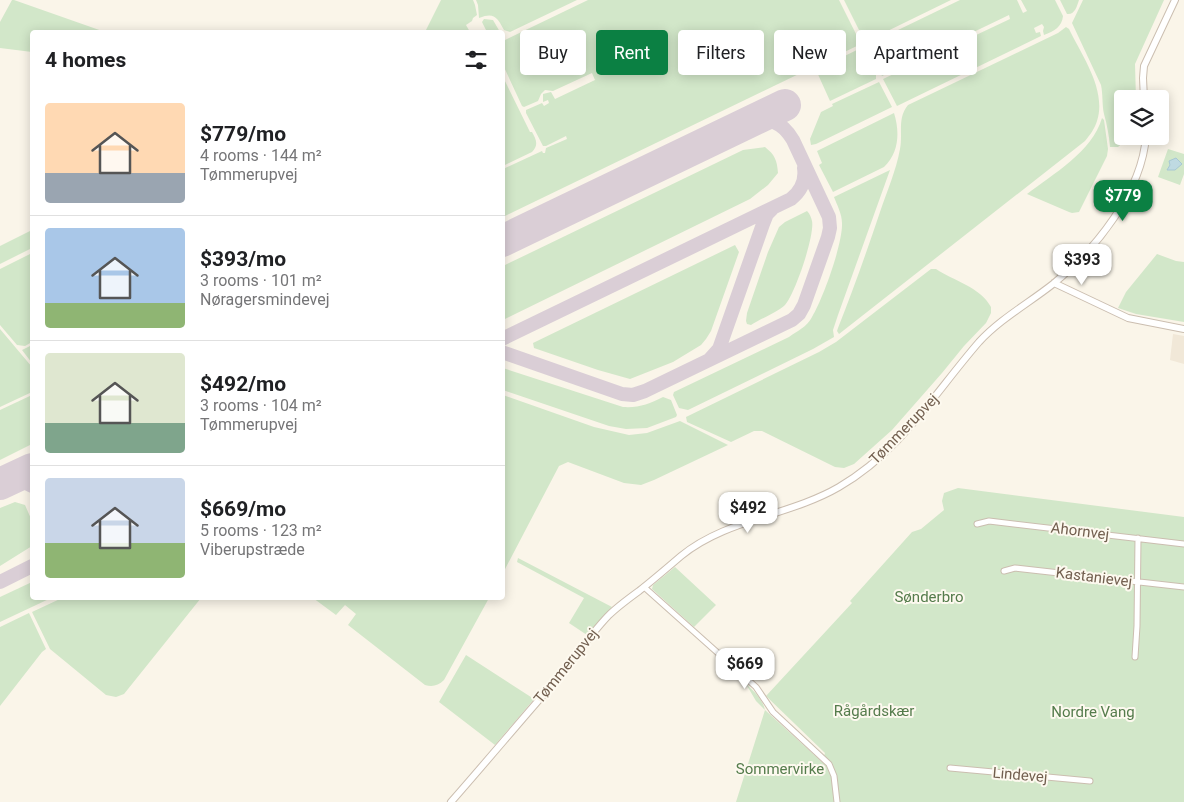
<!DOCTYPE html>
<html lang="en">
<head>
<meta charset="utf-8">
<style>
  :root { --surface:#fff; --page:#f2f2f2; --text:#202124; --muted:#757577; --line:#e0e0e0; --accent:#0b8043 }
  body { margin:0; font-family:Roboto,sans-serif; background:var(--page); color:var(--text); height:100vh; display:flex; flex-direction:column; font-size:19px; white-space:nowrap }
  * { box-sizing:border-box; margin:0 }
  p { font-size:16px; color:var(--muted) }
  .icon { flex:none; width:28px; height:28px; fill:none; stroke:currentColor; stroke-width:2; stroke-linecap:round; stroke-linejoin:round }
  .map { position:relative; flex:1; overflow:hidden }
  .side { position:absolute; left:30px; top:30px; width:475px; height:570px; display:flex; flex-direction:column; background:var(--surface); border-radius:5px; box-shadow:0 2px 12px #0003 }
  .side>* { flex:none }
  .guide { position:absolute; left:520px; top:30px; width:475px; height:45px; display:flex; gap:10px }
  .controls { position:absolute; left:1114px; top:90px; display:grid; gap:10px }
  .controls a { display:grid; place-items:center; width:55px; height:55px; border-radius:5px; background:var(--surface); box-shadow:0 2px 12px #0003; font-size:25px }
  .price { position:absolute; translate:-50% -42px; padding:0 11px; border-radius:10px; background:#fff; color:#222; font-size:16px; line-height:32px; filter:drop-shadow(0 1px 2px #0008) }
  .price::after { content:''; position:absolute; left:50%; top:30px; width:15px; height:11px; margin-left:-8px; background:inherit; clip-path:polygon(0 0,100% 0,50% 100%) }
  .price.on { background:var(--accent); color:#fff }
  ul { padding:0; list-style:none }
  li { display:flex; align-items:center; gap:15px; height:125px; padding:0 15px }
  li+li { border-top:1px solid var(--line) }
  li span { display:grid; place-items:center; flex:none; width:140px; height:100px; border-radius:5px; color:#555 }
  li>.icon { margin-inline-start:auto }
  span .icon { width:60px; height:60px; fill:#fffc; stroke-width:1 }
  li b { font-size:21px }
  h2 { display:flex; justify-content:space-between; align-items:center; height:60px; padding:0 15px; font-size:21px }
  .tag { padding:0 18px; border-radius:5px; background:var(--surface); box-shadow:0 2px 12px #0003; font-size:18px; line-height:45px }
  .tag.on { background:var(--accent); color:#fff }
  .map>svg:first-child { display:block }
  .residential { fill:#f1e8d8 }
  .green { fill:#d2e7c9 }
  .water { fill:#bfdae2; stroke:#a7c8d3 }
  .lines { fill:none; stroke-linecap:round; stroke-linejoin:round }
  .taxiway { stroke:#daced6; stroke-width:14 }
  .runway { stroke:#daced6; stroke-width:32 }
  .minor-casing { stroke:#cbbeb0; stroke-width:7 }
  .tertiary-casing { stroke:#cbbeb0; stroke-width:8 }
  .minor { stroke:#fff; stroke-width:5 }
  .tertiary { stroke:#fff; stroke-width:6 }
  .labels { text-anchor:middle; stroke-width:4; stroke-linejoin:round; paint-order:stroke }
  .street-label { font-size:15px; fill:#725f4f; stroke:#fdf9ef }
  .park-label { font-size:15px; fill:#557c4c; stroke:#fdf9ef }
</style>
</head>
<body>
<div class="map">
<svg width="1184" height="802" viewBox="0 0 1184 802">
  <rect width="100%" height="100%" fill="#faf5e9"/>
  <!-- residential -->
  <path class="residential" d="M1173,334l11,2v28l-14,-4z"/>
  <!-- green -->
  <path class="green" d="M12,0h2l91,32h-73v20l-32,-4v-26z
    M441,0h32l2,5 2,10 -4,3 -1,3 -6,4 4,7h-45z
    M476,0h101l-67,32 -6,-2c-7,-13 -10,-18 -25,-12l-1,-13z
    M588,0h251l22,44 -358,173v-48l39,-18 1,2h2l1,-5 21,-9 -1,-3 -20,10h-3l-17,-33v-3l16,-7 2,3 5,-3 -1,-3 -5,2v-8l8,-2 4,7 40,-19 -3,-7 -39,18 -8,-1 -4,4 -3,7 -14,6 -2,-1 -19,-41v-24z
    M844,0h107l-86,42z
    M960,0h57l6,13 4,-2 -6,-11h34l8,16c-1,11 -9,15 -19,19l-1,-4 1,-4 -2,-3 -8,4 2,5 4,-1 1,4 -144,70 -14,-27 127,-60 -1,-4 -127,61 -15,-31z
    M1060,0h19c-2,6 -4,15 -12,14z
    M1083,0h81l-29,64 1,35h-14v37h9l-13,11h-8c-1,-12 -3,-22 -6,-33 -2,-8 -1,-20 -3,-29l-29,-62z
    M484,19l9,1 7,12h-13l-5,-10z
    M1066,27l3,2c13,27 38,61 28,92 -2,7 -7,14 -12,20l-246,193 -2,-3 1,-3c15,-38 29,-77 42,-116 7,-21 16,-41 20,-63 3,-15 -3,-31 8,-44l150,-72z
    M863,47l13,28v4l-46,22 -14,-31z
    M502,75l28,57h2c4,7 7,13 0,20l-29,14z
    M879,82l13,25 -76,37 -5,1 -1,-6 11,-27 12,-6 -1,-2z
    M894,113c6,19 5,40 -10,54l-51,25 -14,-27 3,-2 -5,-12z
    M1102,118l2,2 4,29 -1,7 -28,56 -7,1 -3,-1 -42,-18c26,-20 65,-42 75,-76z
    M765,147c10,8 12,13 13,26l-10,12 -18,14 -247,121v-54l240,-116z
    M1168,149l16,5v20l-4,11 -22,-8z
    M890,170l-52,145 -5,15 1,7 -21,12 -125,61 -9,-2 -6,-13 1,-3 115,-55c8,-6 18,-10 23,-20 11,-18 31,-74 30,-94 0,-9 -5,-18 -8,-26z
    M807,211c3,3 4,6 5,10 3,14 -17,73 -27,84 -7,7 -25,14 -34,20l-4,-1 -1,-3 1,-8 21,-61 11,-25 6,-5z
    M32,230v18l-32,16v-18z
    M735,245l4,7 -28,79 -5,8 -5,6 -28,17 -43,17 -32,-9 -64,-22 -1,-5z
    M32,253v89l-7,4 -8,-1 -17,-20v-56z
    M1157,254l19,7 8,1v60l-48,-8 -18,-6 8,-16z
    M931,269h5c18,12 44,18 55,38v6l-5,10 -22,23 -22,27 -50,57 -38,34 -10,4 -9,-1 -73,-36h-8l-23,11 -44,-20 -1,-5 133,-65 17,-10z
    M0,329l32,38v25l-32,15z
    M32,345v18l-10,-13z
    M503,368l120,39c16,1 26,-3 40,-10l8,3 6,15 -1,2 -29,11 -21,1 -17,-3 -106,-36z
    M32,395v49l-32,16v-50z
    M503,395l91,32 35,8 18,-2 33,-12 48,24 -74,35 -13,5 -17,-2 -56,-21 -9,4 -56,107z
    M958,488l226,29v285h-448l29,-92 -9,-9 -10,-17c8,7 17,16 19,26l57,52 3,-9 -59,-57 86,-93 -2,-2 62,-69 9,-3 23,-19 -2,-9 2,-8z
    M15,502l10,3 7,16v25l-32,20v-58z
    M518,558l94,49 -25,28 -18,-12 15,-25 -67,-36z
    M675,567l41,38 -22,22 -42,-38 1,-4z
    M32,582v16h19l-51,24v-25z
    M62,598h139l-77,96 -8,3 -10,-2 -56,-46 -18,-37z
    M313,598h176l-45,82c-6,6 -12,7 -19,5l-77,-60 8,-11 -11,-9 -9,10z
    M29,613l17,36 -4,3 -42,54v-79z
    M466,655l68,44 -39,46 -56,-43z"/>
  <!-- water -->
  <path class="water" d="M1176,158l6,6 -7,6h-8l3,-5 -1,-4z"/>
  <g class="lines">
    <!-- taxiway -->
    <path class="taxiway" d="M502,339l289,-140c10,-8 15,-18 13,-31
      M502,352l120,42 11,1 12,-4 147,-71 7,-6 5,-9 24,-68 2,-9 -1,-11 -36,-77c-12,-20 -23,-21 -44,-18
      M710,359l9,-10 44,-125 4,-10 5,-5
      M8,480l18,3 6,3
      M0,582l32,-16"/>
    <!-- runway -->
    <path class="runway" d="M502,241l283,-136
      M0,484l32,-15"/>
    <defs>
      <path id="minor" d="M977,524l12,-3 195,23
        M1004,571l11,-3 169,19
        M644,587l112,100 17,25 56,52 5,12 3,26
        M1135,657l2,-31 1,-88
        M950,768l140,13"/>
      <path id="tertiary" d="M1144,99l-1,-21 1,-12 31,-66
        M1054,283l74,35 56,11
        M451,802c36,-41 71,-83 107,-124 17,-21 32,-43 50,-62 9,-9 20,-17 31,-25 14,-11 28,-23 42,-35 45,-37 108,-40 158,-69 63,-37 94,-92 140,-145 21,-23 50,-39 74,-58 42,-34 89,-92 93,-148"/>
    </defs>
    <!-- minor casing -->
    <use href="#minor" class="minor-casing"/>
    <!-- tertiary casing -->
    <use href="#tertiary" class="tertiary-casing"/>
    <!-- minor -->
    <use href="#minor" class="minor"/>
    <!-- tertiary -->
    <use href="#tertiary" class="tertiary"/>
  </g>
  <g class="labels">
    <!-- street labels -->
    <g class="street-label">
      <text transform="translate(904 429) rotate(-46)" y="5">Tømmerupvej</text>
      <text transform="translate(1080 531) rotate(7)" y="5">Ahornvej</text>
      <text transform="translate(1094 577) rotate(7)" y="5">Kastanievej</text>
      <text transform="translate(566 666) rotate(-51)" y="5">Tømmerupvej</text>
      <text transform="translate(1020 775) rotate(5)" y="5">Lindevej</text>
    </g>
    <!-- park labels -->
    <g class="park-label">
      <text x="929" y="602">Sønderbro</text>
      <text x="874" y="716">Rågårdskær</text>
      <text x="1093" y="717">Nordre Vang</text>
      <text x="780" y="774">Sommervirke</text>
    </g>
  </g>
</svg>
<div class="controls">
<a><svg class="icon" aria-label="layers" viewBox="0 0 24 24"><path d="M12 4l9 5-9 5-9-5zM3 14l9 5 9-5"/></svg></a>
</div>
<b class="price on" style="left:1123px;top:222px">$779</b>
<b class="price" style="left:1082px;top:286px">$393</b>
<b class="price" style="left:748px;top:534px">$492</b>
<b class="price" style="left:745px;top:690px">$669</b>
<div class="guide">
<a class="tag">Buy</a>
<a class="tag on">Rent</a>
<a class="tag">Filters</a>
<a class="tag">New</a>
<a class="tag">Apartment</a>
</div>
<section class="side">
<h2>4 homes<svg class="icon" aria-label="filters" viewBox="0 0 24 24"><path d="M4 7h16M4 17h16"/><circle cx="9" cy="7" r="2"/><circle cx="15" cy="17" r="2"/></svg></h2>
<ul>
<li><span style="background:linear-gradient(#ffd9b3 70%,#9aa5b1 0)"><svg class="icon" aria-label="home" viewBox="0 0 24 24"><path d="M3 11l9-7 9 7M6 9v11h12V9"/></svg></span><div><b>$779/mo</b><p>4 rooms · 144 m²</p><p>Tømmerupvej</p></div></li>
<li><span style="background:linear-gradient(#a9c7e8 75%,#8fb573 0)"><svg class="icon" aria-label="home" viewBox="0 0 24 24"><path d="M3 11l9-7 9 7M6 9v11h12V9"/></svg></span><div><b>$393/mo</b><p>3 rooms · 101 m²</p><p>Nøragersmindevej</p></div></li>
<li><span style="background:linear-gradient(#dfe7d0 70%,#7fa58c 0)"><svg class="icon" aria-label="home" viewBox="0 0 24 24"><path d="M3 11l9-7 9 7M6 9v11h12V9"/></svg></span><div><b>$492/mo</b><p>3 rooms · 104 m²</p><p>Tømmerupvej</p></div></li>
<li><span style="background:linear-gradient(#c9d6e8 65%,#8fb573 0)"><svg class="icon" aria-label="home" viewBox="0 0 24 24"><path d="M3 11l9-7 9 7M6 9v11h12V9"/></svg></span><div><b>$669/mo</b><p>5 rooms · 123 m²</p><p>Viberupstræde</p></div></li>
</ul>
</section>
</div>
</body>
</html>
